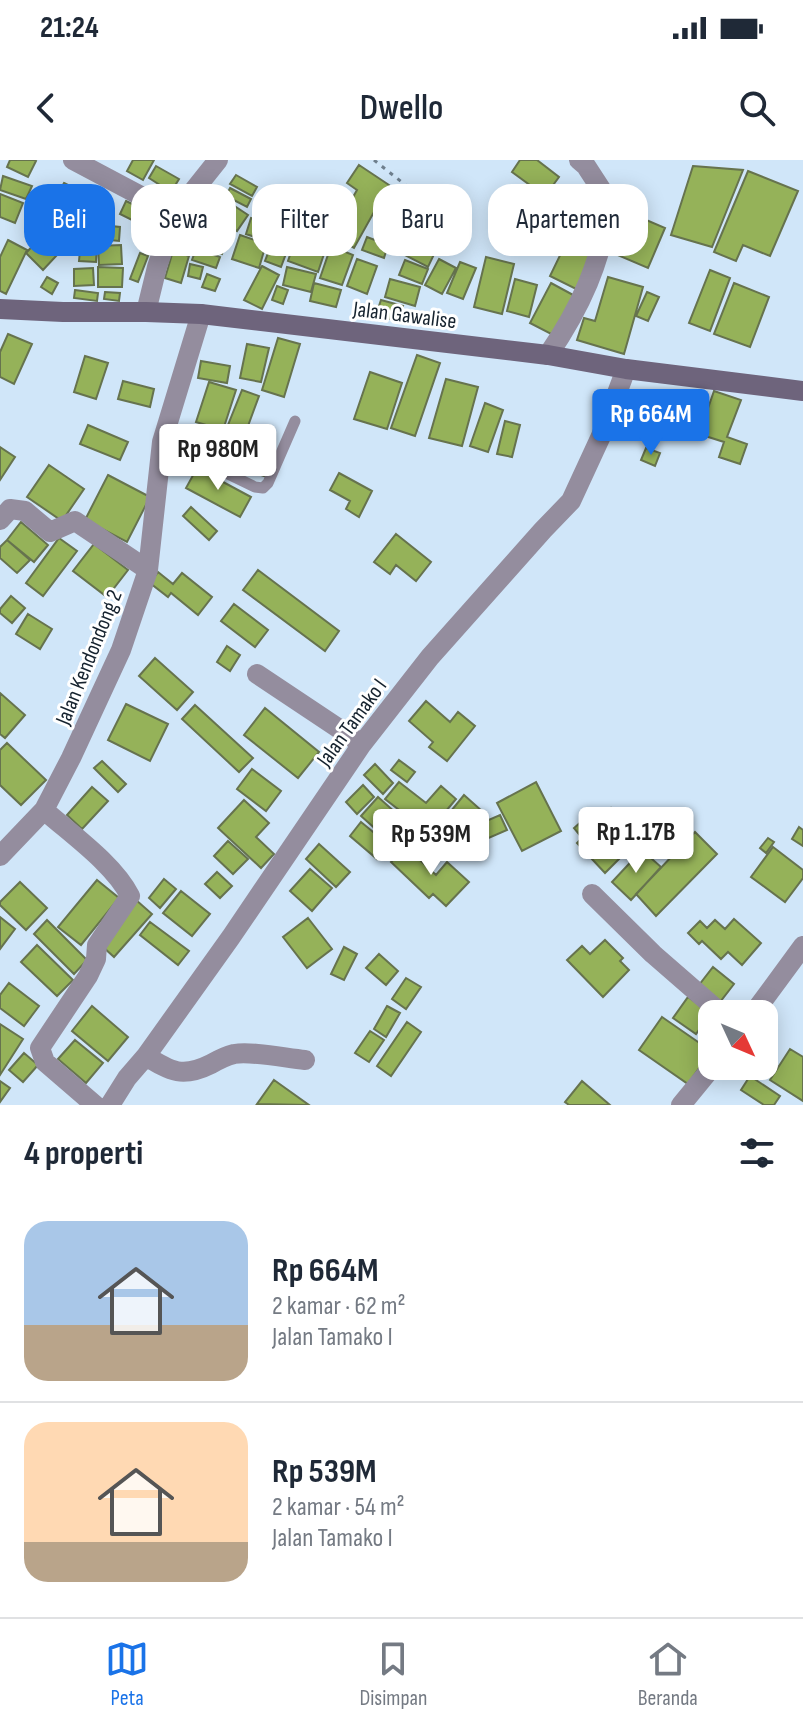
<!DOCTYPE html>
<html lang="id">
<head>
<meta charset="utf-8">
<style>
  :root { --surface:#fff; --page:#f6f6f7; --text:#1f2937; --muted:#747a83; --line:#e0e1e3; --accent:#1a73e8 }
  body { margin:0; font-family:"Sofia Sans Condensed",sans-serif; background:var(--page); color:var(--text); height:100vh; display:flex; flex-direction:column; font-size:30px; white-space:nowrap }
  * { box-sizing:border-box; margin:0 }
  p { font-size:26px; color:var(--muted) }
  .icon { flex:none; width:44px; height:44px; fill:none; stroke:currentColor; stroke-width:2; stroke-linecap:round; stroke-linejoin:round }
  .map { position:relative; height:945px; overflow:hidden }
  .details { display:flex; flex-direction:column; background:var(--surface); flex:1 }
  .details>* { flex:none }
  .hud { position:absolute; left:24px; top:24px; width:756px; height:72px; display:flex; gap:16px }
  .needle { width:52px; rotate:134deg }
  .fabs { position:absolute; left:698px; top:840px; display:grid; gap:16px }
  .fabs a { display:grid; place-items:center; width:80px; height:80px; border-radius:16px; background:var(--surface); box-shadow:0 4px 20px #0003; font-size:40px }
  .price { position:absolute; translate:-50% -68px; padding:0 18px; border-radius:8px; background:#fff; color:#222; font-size:26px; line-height:52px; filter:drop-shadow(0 2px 4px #0008) }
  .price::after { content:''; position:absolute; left:50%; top:48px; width:24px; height:18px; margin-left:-12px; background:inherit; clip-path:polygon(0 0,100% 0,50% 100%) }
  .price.current { background:var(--accent); color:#fff }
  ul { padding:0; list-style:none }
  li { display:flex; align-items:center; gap:24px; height:200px; padding:0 24px }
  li+li { border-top:2px solid var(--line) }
  li span { display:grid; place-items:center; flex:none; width:224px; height:160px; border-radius:24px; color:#555 }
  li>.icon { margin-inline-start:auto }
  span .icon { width:96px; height:96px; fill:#fffc; stroke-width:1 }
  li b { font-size:34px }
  h2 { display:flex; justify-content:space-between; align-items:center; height:96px; padding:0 24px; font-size:34px }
  .pill { padding:0 28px; border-radius:24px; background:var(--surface); box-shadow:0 4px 20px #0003; font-size:28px; line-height:72px }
  .pill.current { background:var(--accent); color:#fff }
  .status { display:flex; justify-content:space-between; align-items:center; height:56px; padding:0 40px; background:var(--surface); direction:ltr }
  .status svg { height:22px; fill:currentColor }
  header { display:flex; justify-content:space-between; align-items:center; height:104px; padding:0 24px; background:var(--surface); font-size:36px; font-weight:600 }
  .menu { display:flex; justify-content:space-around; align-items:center; height:112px; border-top:2px solid var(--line); background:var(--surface); font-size:22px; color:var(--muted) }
  .menu a { display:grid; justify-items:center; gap:4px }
  .menu .current { color:var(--accent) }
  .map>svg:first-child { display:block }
  .building { fill:#95b259; stroke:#66734e; stroke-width:2 }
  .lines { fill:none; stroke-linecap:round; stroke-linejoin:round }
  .path { stroke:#6e7f8e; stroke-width:3; stroke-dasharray:4 6; stroke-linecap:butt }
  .lane { stroke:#948d9e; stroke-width:11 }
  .street { stroke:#948d9e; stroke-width:20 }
  .secondary { stroke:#6e647c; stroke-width:20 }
  .labels { text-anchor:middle; stroke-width:6; stroke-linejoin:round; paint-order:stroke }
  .street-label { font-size:22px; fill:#15222e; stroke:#fff }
</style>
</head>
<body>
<div class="status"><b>21:24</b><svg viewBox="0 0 49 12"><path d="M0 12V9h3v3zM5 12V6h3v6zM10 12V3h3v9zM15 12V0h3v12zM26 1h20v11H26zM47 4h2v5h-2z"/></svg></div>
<header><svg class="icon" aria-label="back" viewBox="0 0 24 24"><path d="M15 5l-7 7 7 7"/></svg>Dwello<svg class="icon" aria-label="search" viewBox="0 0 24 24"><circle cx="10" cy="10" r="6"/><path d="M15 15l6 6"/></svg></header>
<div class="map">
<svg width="803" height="945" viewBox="0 0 803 945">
  <rect width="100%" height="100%" fill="#d0e6f9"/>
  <!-- building -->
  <path class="building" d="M10,0h24l2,1 -8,16 -21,-10z
    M133,0h21l-11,20 -16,-9z
    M520,0h17l22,17 -14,19 -33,-24z
    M359,5l30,20 -35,63 -22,-12 1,-3 -14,-9 14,-21 12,8 12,-21 -10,-7z
    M156,6l23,13 -8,13 -22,-14z
    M693,6l50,4 -31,77 -41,-12z
    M748,11l50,20 -28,65 -27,-11 -7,16 -22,-9z
    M236,15l21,12 -5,9 -22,-12z
    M3,16l29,10 -6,13 -26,-9z
    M64,23l14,7 -12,21 -14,-7z
    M230,28l21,11 -4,8 -21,-11z
    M0,34l23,9 -8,20 -15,-6z
    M126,41l27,13 -7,13 -26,-13z
    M265,41l13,4 -4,16 -13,-3z
    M230,43l18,12 -11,16 -18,-12z
    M95,44l12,5 -6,12 -11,-5z
    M623,50l42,18 -17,40 -42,-18z
    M251,58l21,7 -5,16 -21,-7z
    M421,59l24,12 -17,36 -25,-13z
    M79,60l18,1 -1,14 -18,-1z
    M101,65l19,2 -1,14 -19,-2z
    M276,65l17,6 -5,15 -17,-5z
    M300,70l31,10 -4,11 -31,-11z
    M200,74l25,8 -3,12 -26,-8z
    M240,75l26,9 -7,24 -27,-9z
    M367,77l21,8 -4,13 -22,-8z
    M40,78l17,17 -14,15 -17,-17z
    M81,79l16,1 -1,22 -17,-1z
    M8,80l19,10 -21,44 -6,-3v-34z
    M567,81l27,13 -18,35 -26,-13z
    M294,83l30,11 -6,18 -30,-11z
    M121,85l1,19 -23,1 -1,-19z
    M271,85l16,6 -6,16 -16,-6z
    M331,86l22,9 -11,30 -22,-7z
    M196,89l24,8 -4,11 -24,-8z
    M173,91l16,5 -8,27 -16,-5z
    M140,93l8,3 -10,26 -8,-3z
    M486,97l28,7 -12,50 -28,-7z
    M357,99l20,7 -10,28 -20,-8z
    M439,99l17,9 -14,26 -17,-9z
    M405,100l23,9 -6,15 -23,-9z
    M460,102l16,6 -13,31 -16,-6z
    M190,104l13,3 -3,12 -12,-3z
    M262,106l17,9 -17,34 -18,-9z
    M98,107l25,1 -1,19h-24z
    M287,107l29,7 -5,18 -28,-7z
    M93,108l1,17 -20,1v-17z
    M710,110l20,8 -20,53 -21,-8z
    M207,114l13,5 -5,12 -13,-4z
    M47,117l11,6 -6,11 -11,-7z
    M608,117l35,10 -19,67 -47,-14 7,-22 11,3z
    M390,119l30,8 -5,19 -30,-9z
    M515,119l22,6 -8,32 -22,-6z
    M314,123l27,7 -5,17 -26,-6z
    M551,123l24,13 -20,40 -25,-13z
    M734,123l35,14 -19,50 -36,-13z
    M277,126l11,4 -5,14 -11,-4z
    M75,130l23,3 -1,8 -23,-3z
    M105,132l15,1 -1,8 -15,-2z
    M647,132l12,5 -11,24 -12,-5z
    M381,140l22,6 -5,15 -22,-6z
    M8,174l24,10 -18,40 -14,-7v-25z
    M278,178l22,6 -16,53 -22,-7z
    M247,184l22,4 -8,34 -21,-4z
    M417,195l23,8 -25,73 -24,-8z
    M85,196l23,7 -12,36 -22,-7z
    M201,201l29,5 -3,17 -29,-5z
    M370,212l32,11 -15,46 -33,-10z
    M446,219l32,8 -16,59 -33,-8z
    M123,221l31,8 -4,18 -32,-8z
    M209,222l27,8 -13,40 -27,-8z
    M242,230l17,6 -15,41 -18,-7z
    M714,231l27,9 -14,37 20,7 -7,20 -21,-7 5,-15 -25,-8z
    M485,243l18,7 -15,42 -18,-6z
    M505,261l15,4 -8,32 -15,-3z
    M88,265l40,17 -8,18 -40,-16z
    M242,281l31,10 -9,25 -30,-10z
    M0,287l15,10 -15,23z
    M646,288l14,5 -5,13 -14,-6z
    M49,305l35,24 -22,32 -35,-24z
    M197,308l54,29 -11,20 -54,-29z
    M339,313l33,18 -13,26 -13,-8 4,-8 -20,-11z
    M108,315l42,22 -23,45 -42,-22z
    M191,347l26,24 -8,9 -26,-24z
    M21,362l27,23 -14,17 -27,-22z
    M396,374l35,28 -15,19 -20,-16 -6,9 -16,-12z
    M59,378l18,13 -34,45 -17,-13z
    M7,380l23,20 -13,13 -17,-15v-11z
    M94,384l34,26 -21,27 -34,-26z
    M258,410l81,61 -14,20 -82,-61z
    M158,412l15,12 9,-11 30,24 -14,18 -27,-22 -3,4 -18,-14z
    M11,436l14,12 -13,15 -12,-10v-4z
    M234,444l34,26 -13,17 -34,-26z
    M28,454l24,15 -12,20 -24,-15z
    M227,486l13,9 -10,16 -13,-9z
    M155,498l38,34 -16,18 -38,-34z
    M0,533l25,22 -20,23 -5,-4z
    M426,541l24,21 8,-10 17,14 -28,35 -18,-14 4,-5 -24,-21z
    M126,544l42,20 -18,37 -42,-21z
    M195,545l58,53 -14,14 -57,-53z
    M265,548l54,44 -21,26 -54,-43z
    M7,583l39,37 -25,25 -21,-20v-35z
    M399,600l16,12 -8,10 -16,-12z
    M102,601l24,23 -8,8 -24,-24z
    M375,604l18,19 -10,11 -19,-19z
    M252,609l29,22 -15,20 -29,-22z
    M399,622l27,21 15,-17 15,13 -34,41 -15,-14 5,-6 -27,-21z
    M536,622l25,49 -39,20 -25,-48z
    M363,625l11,12 -17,17 -11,-12z
    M92,627l16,14 -26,28 -15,-14z
    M464,635l18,16 -35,42 -18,-15z
    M378,637l18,16 -17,19 -18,-16z
    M244,640l25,23 -13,14 18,17 -13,14 -43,-40z
    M611,648l32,35 -13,11 -3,-3 -22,22 -28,-30 5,-5 -8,-10 18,-16 8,9 -1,-2z
    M500,655l7,15 -23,10 -7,-15z
    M361,662l28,23 -12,14 -27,-23z
    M799,667l4,3v16l-11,-7z
    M695,672l22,22 -61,62 -20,-22z
    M768,678l6,4 -8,11 -6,-5z
    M228,681l20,18 -15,15 -19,-18z
    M319,684l31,28 -14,15 -30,-28z
    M406,687l30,28 11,-13 22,20 -23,24 -13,-12 -4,4 -38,-36z
    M773,687l30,23v8l-18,24 -34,-25z
    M642,690l19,17 -30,33 -19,-18z
    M310,709l22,19 -20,23 -22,-20z
    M217,712l15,14 -12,12 -15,-14z
    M164,719l12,10 -16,19 -11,-10z
    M97,720l22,18 -38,47 -23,-18z
    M20,722l27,26 -21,22 -26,-25v-3z
    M181,731l29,23 -18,22 -29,-23z
    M136,740l16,14 -38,43 -12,-11z
    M0,757l15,12 -15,20z
    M308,758l24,31 -25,19 -24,-31z
    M734,759l27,24 -19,22 -14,-13 -7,7 -19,-18 -3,3 -11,-11 12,-12 7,7 8,-8 10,9z
    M47,760l40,40 -13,14 -40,-40z
    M150,762l39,29 -11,14 -38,-30z
    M605,780l18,18 -3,3 9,9 -26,27 -36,-37 15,-14 8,8z
    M37,785l36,35 -16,16 -36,-34z
    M344,787l13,7 -13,26 -13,-6z
    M379,794l19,17 -12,14 -20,-17z
    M713,807l21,17 -14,18 -21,-17z
    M406,818l15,9 -15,22 -14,-10z
    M9,823l30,23 -15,20 -24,-18v-13z
    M688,837l23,16 -15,21 -23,-16z
    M92,846l36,31 -20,24 -36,-30z
    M387,846l13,7 -14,24 -12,-8z
    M662,857l49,34 -23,33 -49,-34z
    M407,862l14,10 -30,44 -14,-10z
    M0,864l23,15 -23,36z
    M370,871l14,9 -15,22 -14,-9z
    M75,880l28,23 -17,20 -28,-24z
    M790,889l13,8v44l-33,-21z
    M24,893l14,12 -15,17 -14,-12z
    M750,916l30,20 -6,9h-10l-23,-15z
    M274,920l35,25 -52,-1z
    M0,921l10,7 -10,14z
    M582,921l28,24h-41l-4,-3z"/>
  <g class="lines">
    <!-- path -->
    <path class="path" d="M374,0l59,47"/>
    <!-- lane -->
    <path class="lane" d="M162,282l93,45 8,1 5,-5 27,-62"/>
    <!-- street -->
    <path class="street" d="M73,0l102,54
      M146,152l11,-45 18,-53 43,-54
      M548,195c33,-48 53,-93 62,-152l-24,-37 -7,-6
      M0,360l10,-11 15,2 25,21 25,-11 73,49
      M257,514l105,70
      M44,650c27,24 70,54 86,86l-33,49 -1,14 -8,17 -48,72 5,14 50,43
      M0,696l44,-46 27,-52 50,-108 27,-80 14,-128 39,-128
      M592,734l61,60 69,60
      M753,854l50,-68
      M146,896c25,16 37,22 65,8 7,-4 15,-8 23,-10 18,-3 51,4 71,6
      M110,945l17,-27 19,-22 85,-119 131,-193 68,-87 113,-127 28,-29 30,-65 25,-67
      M681,945l32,-39"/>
    <!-- secondary -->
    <path class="secondary" d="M0,149l63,3h83l55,2 347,41 78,14 177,22"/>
  </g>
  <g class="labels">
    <!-- street labels -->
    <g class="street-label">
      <text transform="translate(405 154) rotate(7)" y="8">Jalan Gawalise</text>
      <text transform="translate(88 497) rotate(-68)" y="8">Jalan Kendondong 2</text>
      <text transform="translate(351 562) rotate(-54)" y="8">Jalan Tamako I</text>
    </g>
  </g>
</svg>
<div class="fabs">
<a><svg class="needle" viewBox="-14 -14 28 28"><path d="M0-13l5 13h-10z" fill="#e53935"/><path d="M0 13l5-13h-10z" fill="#747a83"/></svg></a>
</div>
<b class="price current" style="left:651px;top:297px">Rp 664M</b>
<b class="price" style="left:218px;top:332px">Rp 980M</b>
<b class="price" style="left:636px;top:715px">Rp 1.17B</b>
<b class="price" style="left:431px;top:717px">Rp 539M</b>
<div class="hud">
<a class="pill current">Beli</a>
<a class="pill">Sewa</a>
<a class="pill">Filter</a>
<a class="pill">Baru</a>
<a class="pill">Apartemen</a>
</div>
</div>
<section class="details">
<h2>4 properti<svg class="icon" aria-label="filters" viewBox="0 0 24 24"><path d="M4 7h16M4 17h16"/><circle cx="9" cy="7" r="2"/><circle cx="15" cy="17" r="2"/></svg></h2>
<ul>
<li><span style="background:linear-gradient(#a9c7e8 65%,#b9a48a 0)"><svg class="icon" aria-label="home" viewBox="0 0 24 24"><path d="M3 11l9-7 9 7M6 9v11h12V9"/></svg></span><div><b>Rp 664M</b><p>2 kamar · 62 m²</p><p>Jalan Tamako I</p></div></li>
<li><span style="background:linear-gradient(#ffd9b3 75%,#b9a48a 0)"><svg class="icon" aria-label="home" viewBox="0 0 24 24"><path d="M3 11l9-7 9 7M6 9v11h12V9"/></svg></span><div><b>Rp 539M</b><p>2 kamar · 54 m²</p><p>Jalan Tamako I</p></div></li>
</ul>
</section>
<nav class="menu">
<a class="current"><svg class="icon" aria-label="map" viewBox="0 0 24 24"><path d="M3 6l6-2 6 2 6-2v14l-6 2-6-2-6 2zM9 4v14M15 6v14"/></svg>Peta</a>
<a><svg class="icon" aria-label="saved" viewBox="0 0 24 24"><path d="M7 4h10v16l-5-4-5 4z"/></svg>Disimpan</a>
<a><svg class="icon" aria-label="home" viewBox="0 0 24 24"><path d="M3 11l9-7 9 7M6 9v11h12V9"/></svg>Beranda</a>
</nav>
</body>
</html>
